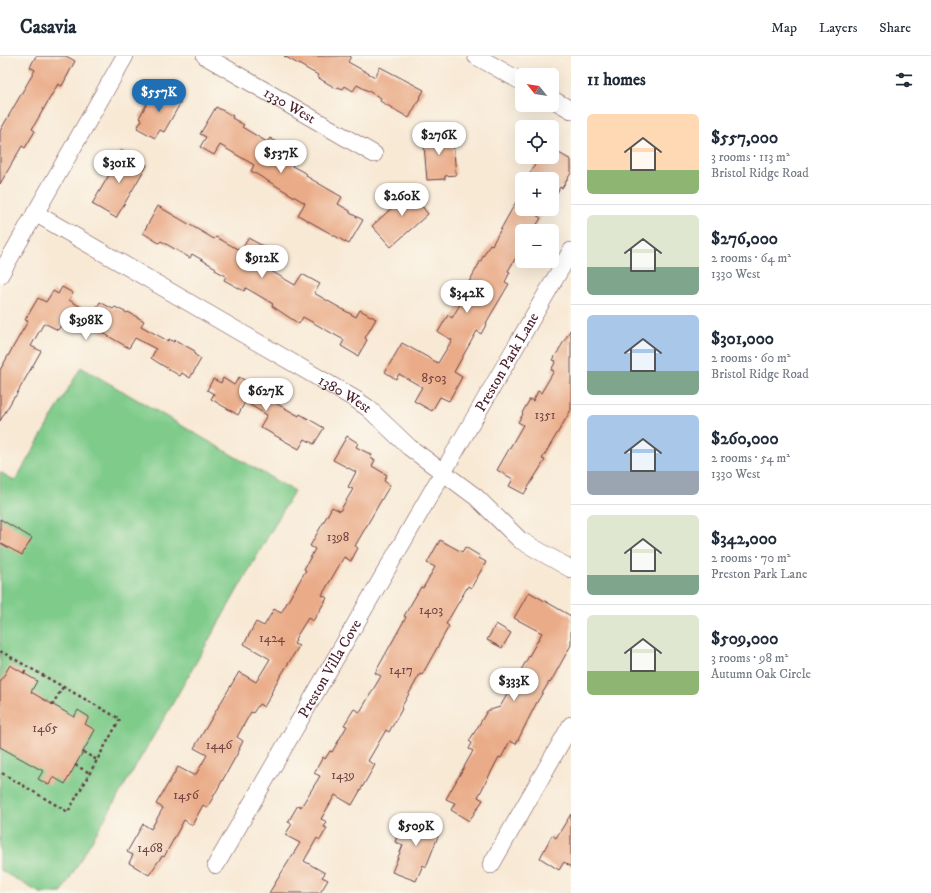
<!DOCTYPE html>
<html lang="en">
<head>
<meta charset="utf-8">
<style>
  :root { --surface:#fff; --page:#f2f2f3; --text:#1f2937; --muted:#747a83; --line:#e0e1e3; --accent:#1f6fb2 }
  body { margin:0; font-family:"IM FELL DW Pica",serif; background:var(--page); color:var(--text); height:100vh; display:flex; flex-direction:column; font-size:15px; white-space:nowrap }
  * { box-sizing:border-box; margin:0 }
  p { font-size:13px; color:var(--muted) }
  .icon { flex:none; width:22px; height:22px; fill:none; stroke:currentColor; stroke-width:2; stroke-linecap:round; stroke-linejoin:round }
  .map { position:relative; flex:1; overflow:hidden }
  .drawer { display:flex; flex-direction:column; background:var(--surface); width:360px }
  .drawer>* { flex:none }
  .needle { width:26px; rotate:300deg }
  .controls { position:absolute; left:515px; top:12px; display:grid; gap:8px }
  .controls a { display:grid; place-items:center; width:44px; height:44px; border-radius:6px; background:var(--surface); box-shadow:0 4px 16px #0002; font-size:20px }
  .price { position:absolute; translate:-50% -34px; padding:0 9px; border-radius:14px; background:#fff; color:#222; font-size:13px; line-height:26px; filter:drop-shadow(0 1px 2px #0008) }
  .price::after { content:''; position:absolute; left:50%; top:24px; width:12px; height:9px; margin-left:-6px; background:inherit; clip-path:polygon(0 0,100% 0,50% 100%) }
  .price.current { background:var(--accent); color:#fff }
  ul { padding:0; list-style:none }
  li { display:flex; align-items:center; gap:12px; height:100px; padding:0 16px }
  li+li { border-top:1px solid var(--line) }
  li span { display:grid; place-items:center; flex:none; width:112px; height:80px; border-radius:6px; color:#555 }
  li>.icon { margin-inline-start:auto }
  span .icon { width:48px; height:48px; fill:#fffc; stroke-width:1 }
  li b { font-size:17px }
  h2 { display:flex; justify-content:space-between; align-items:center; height:48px; padding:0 16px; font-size:17px }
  header { display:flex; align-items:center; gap:24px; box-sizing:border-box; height:56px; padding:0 20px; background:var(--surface); border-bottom:1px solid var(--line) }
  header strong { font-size:19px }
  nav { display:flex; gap:22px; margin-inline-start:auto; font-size:14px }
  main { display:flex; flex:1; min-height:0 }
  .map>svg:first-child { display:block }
  .green { fill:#7ecb8a; stroke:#64755a }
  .building { fill:#eaac88 }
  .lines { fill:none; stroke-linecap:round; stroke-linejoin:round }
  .minor-casing { stroke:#643d44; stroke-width:18 }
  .path { stroke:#643d44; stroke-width:2.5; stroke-dasharray:3 3; stroke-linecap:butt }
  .minor { stroke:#fff; stroke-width:17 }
  .labels { text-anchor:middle; stroke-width:3; stroke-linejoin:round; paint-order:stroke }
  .number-label { font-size:13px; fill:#724242 }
  .street-label { font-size:15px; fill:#4a1f2b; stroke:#fbf7ec }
</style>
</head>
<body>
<header>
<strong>Casavia</strong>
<nav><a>Map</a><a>Layers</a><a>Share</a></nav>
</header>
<main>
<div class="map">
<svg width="571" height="837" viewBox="0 0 571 837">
  <rect width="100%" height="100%" fill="#fbf7ec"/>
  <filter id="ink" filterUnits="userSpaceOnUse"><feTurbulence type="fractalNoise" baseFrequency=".025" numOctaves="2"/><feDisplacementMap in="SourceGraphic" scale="8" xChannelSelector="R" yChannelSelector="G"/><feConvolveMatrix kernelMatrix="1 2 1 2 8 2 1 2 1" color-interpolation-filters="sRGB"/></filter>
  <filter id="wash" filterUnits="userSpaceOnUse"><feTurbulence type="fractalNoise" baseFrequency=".012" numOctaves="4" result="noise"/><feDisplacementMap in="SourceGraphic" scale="16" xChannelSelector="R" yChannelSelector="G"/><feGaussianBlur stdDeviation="0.9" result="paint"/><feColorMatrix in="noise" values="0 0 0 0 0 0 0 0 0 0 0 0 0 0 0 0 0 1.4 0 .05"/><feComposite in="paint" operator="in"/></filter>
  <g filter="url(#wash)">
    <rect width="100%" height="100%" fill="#f8e9d5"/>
    <!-- green -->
    <path class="green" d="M81,311l213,124 -124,217 -109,185h-21l-40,-23v-398l15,9z"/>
    <g id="blocks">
      <!-- building -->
      <path class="building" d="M36,0h30l9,5 -13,25 -4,-2 -26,45 3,2 -10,17 -3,-2 -22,38v-53l35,-61 -5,-3z
        M284,0h67l-3,6 27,15 5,-10 44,23 -15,28 -29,-17 1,-3 -24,-13 -4,6 -8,-5 -2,3 -5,-2 -1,2 -20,-12 1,-2z
        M162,32l12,6 -2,3 9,5 -17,30 -4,-2 -5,8 -18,-10 5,-8 -3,-2 10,-18 2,1 4,-7 3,2z
        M216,51l17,9 -1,2 12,7 -2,2 25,15 3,-4 17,11 -4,6 11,6 -2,5 15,8 -1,2 36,21 -4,7 12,7v2l13,7 -14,24 -51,-29 7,-12 -54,-32 3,-6 -34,-20 -6,10 -14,-8 6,-10 -6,-3z
        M448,76l1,9h4l3,34 -11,1v3l-18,1 -4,-46z
        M552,93l19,11v13l-9,15 -2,-1 -8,16v-24h-25l12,-22h13z
        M121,95l26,14 -31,53 -24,-14 17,-29 -2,-1z
        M414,129l13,15 -6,5 7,9 -37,33 -19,-21 22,-20 -2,-2z
        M522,135v18h17l-3,6 5,3 -8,13h-11v16l-14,24 2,1 -5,10 4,2 -23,39h1l-6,11 -4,-3 -23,41 8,5 -13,24 -9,-4 -8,14 -18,-10 8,-14 -23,-13 -3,5 -11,-7 17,-29 36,20 14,-23 -14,-8 10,-17 4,3 20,-34 -3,-2 21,-38 2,1z
        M158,150l56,33 2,-2 25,14 7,-13 17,9 -8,14 3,2 -1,1 36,21 7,-11 18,10 -6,9 42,24 4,-7 16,9 -11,19 2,2 -9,16 -17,-10 3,-6 -41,-23 -4,7 -27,-18 1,-2 -27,-16 -2,3 -20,-11 2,-4 -11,-6 1,-2 -24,-14 -2,4 -29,-17 -2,2 -16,-10z
        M62,231l11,6 -4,7 24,14 7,-12 13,7 2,-2 12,6 1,-1 16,9 -3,5 27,15 1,-2 5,3 1,-2 20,11 -1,3 7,5 -11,19 -8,-5 -2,3 -23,-14 -6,-4 5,-9 -21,-11 -6,10 -61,-35 -10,17 -14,-7 -13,23 10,5 -26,46h-1l-14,24v-51l28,-49 -3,-1 13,-22 8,4 7,-11 5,3z
        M571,273v81l-29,49 3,1 -21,34 -15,-8 4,-7 -16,-9 26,-45 -5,-3 5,-8 -1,-1 8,-14 3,2 5,-10 3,2 13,-22 -3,-1 5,-9 -3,-1z
        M239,321l23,13 -3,4 40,22 1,-2 24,14 -10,16 -9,-5 -6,10 -39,-22 7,-12 -22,-13 -7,13 -27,-16 3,-5 -7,-4 6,-11 8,4 2,-5 11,7z
        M347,380l11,7 -2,4 16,8 -2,3 5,2 -3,6 15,9 -3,6 6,4 -35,61 3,2 -7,13 -7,-4 -22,38 5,3 -14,23 -5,-3 -13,21 1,1 -2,4 5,2 -24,39 -4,8h1l-8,14 -5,-3 -6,9 -2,-1 -14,25 6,4 -4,8h1l-33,59 -4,-3 -11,20 -8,-5 -20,37 -2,-1 -13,19 -20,-12 4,-8 -6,-3 16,-28 8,5 12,-21 -7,-4 22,-37 17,9 12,-21 -13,-7 45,-76 17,10 14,-23 -26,-15 12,-22 8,4 10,-17 7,4 25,-43 -2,-1 11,-20 -5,-3 22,-39 8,4 13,-22 -5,-2 8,-15 -23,-12z
        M0,463l32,19 -10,17 -22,-12z
        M440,484l22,12 3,-5 15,9 -1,2 7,4 -15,26 -3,-2 -22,38 3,2 -27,49 -2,-1 -19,34 1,1 -13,23 -3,-2 -18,31 7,4 -23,40 -17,-10 -14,24 6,3 -3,5 3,1 -7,12 -3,-2 -13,23 21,12 -3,4 6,3 -8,13h-51l31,-50 -15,-8 7,-11 -4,-2 10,-17 3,2 19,-31 -6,-3 9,-16 2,2 5,-8 2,1 15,-26 -3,-1 10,-16 6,3 21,-36 -6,-3 31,-56 -2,-1 17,-29 2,1 12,-21 -8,-4z
        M529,536l42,24v29l-21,38 -1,-1 -13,22 -20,40 -6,-3 -9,17 -2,-1 -21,40 5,3 -14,21 -18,-11 4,-7 -9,-4 27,-48 -4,-2 3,-6 -3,-2 7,-11 11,-19 13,-4 42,-74 -28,-15z
        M496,568l15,9 -9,15 -15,-8z
        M10,609l27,16 -6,11 43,25 4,-7 11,7 -4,7 10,6 -30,54 -12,-7 -4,8 -11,-6 5,-8 -43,-24v-65z
        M571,758v53l-7,-5 -5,8 -19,-12 12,-23 4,3z
        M414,759l28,11 -16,41 -3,-2 -7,16 -24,-9 11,-27 -8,-3 5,-13 7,3z"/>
    </g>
  </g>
  <g filter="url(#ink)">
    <use href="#blocks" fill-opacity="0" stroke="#643d44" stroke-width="1"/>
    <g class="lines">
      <defs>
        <g id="minor">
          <path id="s1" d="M205,0l169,98"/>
          <path d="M476,0l46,26"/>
          <path d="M552,43l19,11"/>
          <path id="s2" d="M35,157l320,186 13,9 41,39 67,50 44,43 51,29"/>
          <path d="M0,219l125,-219"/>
          <path id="s3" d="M216,809l355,-614"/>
          <path d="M491,809l80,-140"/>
        </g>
      </defs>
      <!-- minor casing -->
      <use href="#minor" class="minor-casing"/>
      <!-- path -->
      <path class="path" d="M0,595l120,68 -52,93 -68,-40
        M24,617l3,-6
        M52,649l11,-18
        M83,696l14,8
        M75,709l15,8"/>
      <!-- minor -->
      <use href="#minor" class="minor"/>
    </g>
  </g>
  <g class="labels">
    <!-- number labels -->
    <g class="number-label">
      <text x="434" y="326">8503</text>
      <text x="545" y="363">1351</text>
      <text x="338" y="485">1398</text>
      <text x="431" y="558">1403</text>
      <text x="272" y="586">1424</text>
      <text x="401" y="618">1417</text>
      <text x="45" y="676">1465</text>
      <text x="219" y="693">1446</text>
      <text x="343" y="723">1439</text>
      <text x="186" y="743">1456</text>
      <text x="150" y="796">1468</text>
    </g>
    <!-- street labels -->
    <g class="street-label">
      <text dy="5" stroke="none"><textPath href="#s1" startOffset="98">1330 West</textPath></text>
      <text dy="5" stroke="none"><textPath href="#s3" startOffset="581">Preston Park Lane</textPath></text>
      <text dy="5" stroke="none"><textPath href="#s2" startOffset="359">1380 West</textPath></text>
      <text dy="5" stroke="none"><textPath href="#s3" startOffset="227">Preston Villa Cove</textPath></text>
    </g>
  </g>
</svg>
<div class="controls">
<a><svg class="needle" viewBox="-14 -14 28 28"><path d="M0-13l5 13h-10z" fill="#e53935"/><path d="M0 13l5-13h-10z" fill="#747a83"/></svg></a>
<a><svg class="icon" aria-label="locate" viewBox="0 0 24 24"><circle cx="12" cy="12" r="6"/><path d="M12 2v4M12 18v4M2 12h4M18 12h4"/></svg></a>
<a>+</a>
<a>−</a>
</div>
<b class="price current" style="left:159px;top:57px">$557K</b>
<b class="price" style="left:439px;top:100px">$276K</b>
<b class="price" style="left:281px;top:118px">$537K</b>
<b class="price" style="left:119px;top:128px">$301K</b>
<b class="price" style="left:402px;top:161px">$260K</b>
<b class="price" style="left:262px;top:223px">$912K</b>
<b class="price" style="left:467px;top:258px">$342K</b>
<b class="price" style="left:86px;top:285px">$398K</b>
<b class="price" style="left:266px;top:356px">$627K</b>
<b class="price" style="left:514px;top:646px">$333K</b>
<b class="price" style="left:416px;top:791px">$509K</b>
</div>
<section class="drawer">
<h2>11 homes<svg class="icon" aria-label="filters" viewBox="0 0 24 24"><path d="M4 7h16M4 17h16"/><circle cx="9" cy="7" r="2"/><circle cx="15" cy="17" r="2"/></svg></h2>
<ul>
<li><span style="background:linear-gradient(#ffd9b3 70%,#8fb573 0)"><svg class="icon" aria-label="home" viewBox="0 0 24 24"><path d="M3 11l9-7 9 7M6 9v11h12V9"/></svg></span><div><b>$557,000</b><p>3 rooms · 113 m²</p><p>Bristol Ridge Road</p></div></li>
<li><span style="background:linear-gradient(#dfe7d0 65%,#7fa58c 0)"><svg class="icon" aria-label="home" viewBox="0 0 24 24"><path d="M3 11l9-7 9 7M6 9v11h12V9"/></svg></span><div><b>$276,000</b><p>2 rooms · 64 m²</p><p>1330 West</p></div></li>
<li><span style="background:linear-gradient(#a9c7e8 70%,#7fa58c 0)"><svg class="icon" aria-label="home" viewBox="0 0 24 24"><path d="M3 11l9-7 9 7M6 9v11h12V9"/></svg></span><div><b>$301,000</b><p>2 rooms · 60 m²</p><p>Bristol Ridge Road</p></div></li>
<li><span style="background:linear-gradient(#a9c7e8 70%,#9aa5b1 0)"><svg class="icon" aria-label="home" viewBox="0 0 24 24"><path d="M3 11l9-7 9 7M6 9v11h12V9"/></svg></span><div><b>$260,000</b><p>2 rooms · 54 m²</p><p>1330 West</p></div></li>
<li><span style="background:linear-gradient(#dfe7d0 75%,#7fa58c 0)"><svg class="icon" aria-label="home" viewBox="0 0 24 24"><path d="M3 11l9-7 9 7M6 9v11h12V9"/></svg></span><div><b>$342,000</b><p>2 rooms · 70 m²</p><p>Preston Park Lane</p></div></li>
<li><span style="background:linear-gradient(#dfe7d0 70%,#8fb573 0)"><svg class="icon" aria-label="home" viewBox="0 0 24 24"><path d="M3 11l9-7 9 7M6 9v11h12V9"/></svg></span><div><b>$509,000</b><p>3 rooms · 98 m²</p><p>Autumn Oak Circle</p></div></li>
</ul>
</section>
</main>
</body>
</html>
